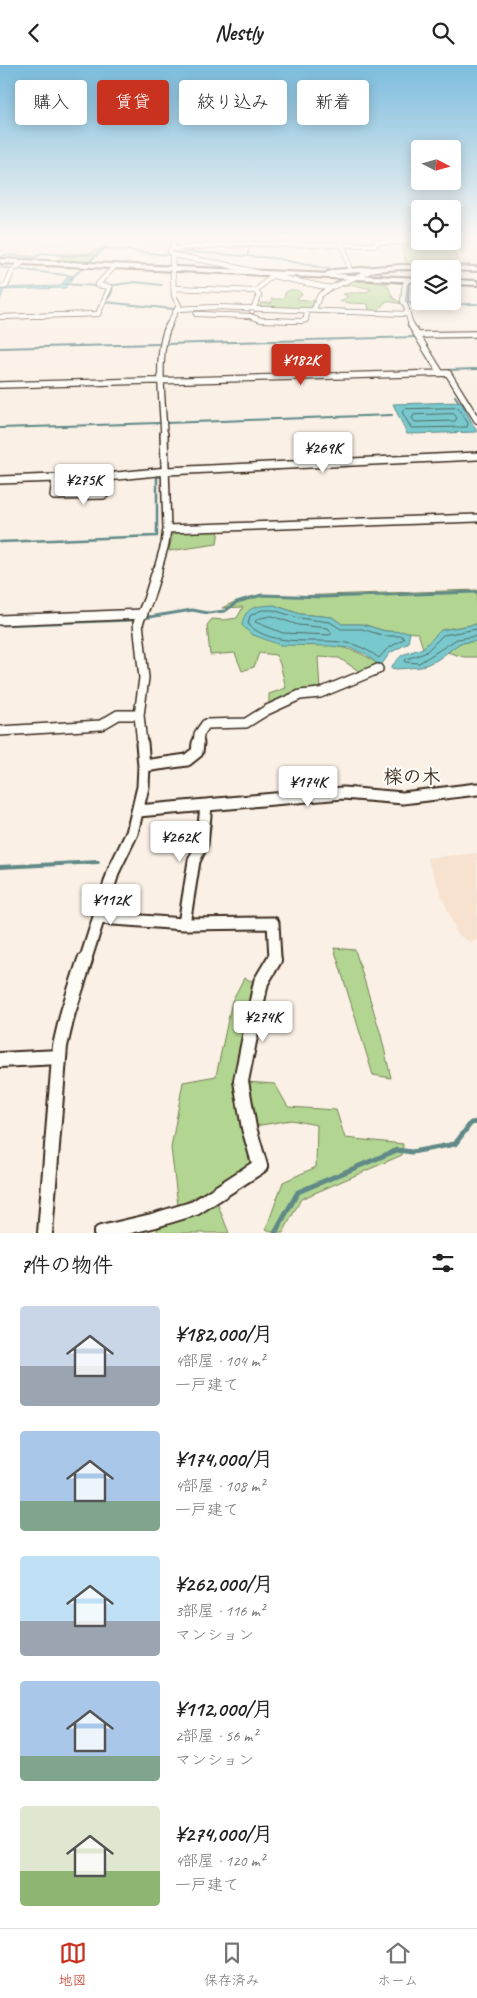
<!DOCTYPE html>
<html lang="ja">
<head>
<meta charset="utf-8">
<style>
  :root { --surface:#fff; --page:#f2f2f2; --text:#222; --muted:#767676; --line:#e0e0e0; --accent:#c8321e }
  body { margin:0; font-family:Caveat,"Klee One",sans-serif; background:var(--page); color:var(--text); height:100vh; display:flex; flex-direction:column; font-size:19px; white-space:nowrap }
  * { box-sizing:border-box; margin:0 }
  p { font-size:16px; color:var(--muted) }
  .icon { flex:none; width:28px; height:28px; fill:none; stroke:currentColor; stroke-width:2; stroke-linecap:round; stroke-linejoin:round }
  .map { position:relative; height:1168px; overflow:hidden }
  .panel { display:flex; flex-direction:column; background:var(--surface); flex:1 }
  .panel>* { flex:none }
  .banner { position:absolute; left:15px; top:15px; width:448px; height:45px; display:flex; gap:10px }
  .needle { width:32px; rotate:96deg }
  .tools { position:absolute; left:411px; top:75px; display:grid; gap:10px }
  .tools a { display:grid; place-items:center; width:50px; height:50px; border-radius:5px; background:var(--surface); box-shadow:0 2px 12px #0003; font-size:25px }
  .price { position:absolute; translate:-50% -42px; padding:0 11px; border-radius:5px; background:#fff; color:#222; font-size:16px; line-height:32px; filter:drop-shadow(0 1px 2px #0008) }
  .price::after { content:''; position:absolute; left:50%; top:30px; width:15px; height:11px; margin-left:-8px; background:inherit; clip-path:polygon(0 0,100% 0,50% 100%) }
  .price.selected { background:var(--accent); color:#fff }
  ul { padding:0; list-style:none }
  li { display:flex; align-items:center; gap:15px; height:125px; padding:0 20px }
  li span { display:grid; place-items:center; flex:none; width:140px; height:100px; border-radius:5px; color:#555 }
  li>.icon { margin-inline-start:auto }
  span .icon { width:60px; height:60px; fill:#fffc; stroke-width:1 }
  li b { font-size:21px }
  h2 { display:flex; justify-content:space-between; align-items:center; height:60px; padding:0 20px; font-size:21px }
  .chip { padding:0 18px; border-radius:5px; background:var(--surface); box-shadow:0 2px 12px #0003; font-size:18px; line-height:45px }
  .chip.selected { background:var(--accent); color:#fff }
  header { display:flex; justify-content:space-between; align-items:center; height:65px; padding:0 20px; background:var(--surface); font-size:22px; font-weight:800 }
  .tabs { display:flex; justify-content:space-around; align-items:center; height:70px; border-top:1px solid var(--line); background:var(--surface); font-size:14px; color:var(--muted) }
  .tabs a { display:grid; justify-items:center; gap:2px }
  .tabs .selected { color:var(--accent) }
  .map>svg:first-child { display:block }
  .built { fill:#f6e2cf }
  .green { fill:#b2d691; stroke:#768058 }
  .water { fill:#78c9ce; stroke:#608988 }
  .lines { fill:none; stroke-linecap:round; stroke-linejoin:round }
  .shore { stroke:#536a64; stroke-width:1 }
  .stream-far4 { stroke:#608988; stroke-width:2 }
  .stream-far3 { stroke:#608988; stroke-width:2.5 }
  .stream-far2 { stroke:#608988; stroke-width:3 }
  .stream-far1 { stroke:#608988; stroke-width:4 }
  .stream { stroke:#608988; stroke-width:5 }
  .minor-far5-casing { stroke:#3b2a1e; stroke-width:6 }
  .minor-far4-casing { stroke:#3b2a1e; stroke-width:8 }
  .minor-far3-casing { stroke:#3b2a1e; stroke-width:10 }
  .minor-far2-casing { stroke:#3b2a1e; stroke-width:12 }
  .minor-far1-casing { stroke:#3b2a1e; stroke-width:15 }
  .minor-casing { stroke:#3b2a1e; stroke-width:18 }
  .tertiary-casing { stroke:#3b2a1e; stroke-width:4 }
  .primary-casing { stroke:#3b2a1e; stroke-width:4 }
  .minor-far5 { stroke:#fdfcf7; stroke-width:4.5 }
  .minor-far4 { stroke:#fdfcf7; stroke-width:5.5 }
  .minor-far3 { stroke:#fdfcf7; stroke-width:7 }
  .minor-far2 { stroke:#fdfcf7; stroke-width:9 }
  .minor-far1 { stroke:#fdfcf7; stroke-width:11 }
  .minor { stroke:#fdfcf7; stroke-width:14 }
  .tertiary { fill:#fdfcf7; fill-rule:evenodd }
  .primary { fill:#fdfcf7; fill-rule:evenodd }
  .labels { text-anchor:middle; stroke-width:4.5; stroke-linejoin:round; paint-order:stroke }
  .neighbourhood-label { font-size:19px; font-weight:bold; fill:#3b2a1e; stroke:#fdfcf7 }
</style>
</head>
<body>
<header><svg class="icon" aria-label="back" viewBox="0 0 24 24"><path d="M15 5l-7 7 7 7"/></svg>Nestly<svg class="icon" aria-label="search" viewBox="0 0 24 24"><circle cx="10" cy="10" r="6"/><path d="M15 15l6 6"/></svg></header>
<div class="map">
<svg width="477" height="1168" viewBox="0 0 477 1168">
  <rect width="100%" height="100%" fill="#faf0e5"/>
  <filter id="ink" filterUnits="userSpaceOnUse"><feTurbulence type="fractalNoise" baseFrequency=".02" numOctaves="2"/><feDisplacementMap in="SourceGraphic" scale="10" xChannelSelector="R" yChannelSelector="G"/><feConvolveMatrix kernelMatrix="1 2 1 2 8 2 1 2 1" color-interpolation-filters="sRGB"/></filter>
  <g filter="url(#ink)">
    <!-- built -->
    <path class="built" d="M0,174h171l-5,10 -29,-4 -7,4 -29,-3 -10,7 -33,1 -15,-2 -8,5 -31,-2 -4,2z
      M453,174l24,1v27l-56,-1 -15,-3 -5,-20 51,-2z
      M477,788v87l-7,2 -13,-8 -30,-76z"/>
    <!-- green -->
    <path class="green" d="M101,181h4l-21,19 -31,-2 10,-7 -5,-2 33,-1z
      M402,181h36l15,3 4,11 -7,7 -40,-1 -4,-3z
      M339,215l30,1 18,3 6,14 10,6 -17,-3 -9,11h-8l-1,-8c-9,-1 -20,0 -28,-3l8,-4 -5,-3c12,-3 18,2 29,-5l-22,-5 -5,3 -11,-4z
      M290,225h7l5,4 -6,5 20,2 -5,9 -52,-2 2,-5h11l-1,-4h12l3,-7z
      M219,464l-2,15 -48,7 4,-21z
      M477,525v34l-36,6 -18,18 -5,-15 -33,-2 -23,-7h-20l-10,-7 -32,-3 -26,-9 -23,29c37,11 96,4 125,29v5l-14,5 -23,-15 -21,-1 2,33 -51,15v-11l17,-6 -6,-24 -4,-9 -17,-2 -5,14 -12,4 -7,-18 -25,2 -3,-30 5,-6 12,1 13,-2 6,-11 -21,1c24,-13 44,-15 71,-12z
      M477,576v16h-13l-17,-5 13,-9z
      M334,883l21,2 26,85 10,43 -18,-3z
      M244,913l20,8 -18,96 29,2 13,23 48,3 9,28 58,6 -1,11 -101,44 -18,34h-8l-9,-4 17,-47 33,-15 1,-42 -26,-5 -48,8 12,37 -77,41 -7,-58 12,-66 33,-6 16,-75z
      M218,1140l11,28h-72v-4z"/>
    <!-- water -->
    <path class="water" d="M68,212l6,1 -7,6 -1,4 -62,2 -4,10v-12l59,-2z
      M461,337l16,30 -70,2 -14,-30z
      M274,540l26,9 32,3 10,7h20l23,7 25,1 -2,11 -18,10 -8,11 -6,-1 -10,-9 -16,-6 -20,-2 -50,-1 -29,-11 -9,-9c3,-19 15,-19 32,-20z
      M477,559v17l-17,2 -23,17 -16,7 -24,2 -7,-1 12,-13 21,-7 18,-18z"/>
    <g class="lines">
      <!-- shore -->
      <path class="shore" d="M458,343l10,15 -1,4 -56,1 -9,-16 3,-3z
        M454,349l3,4 -2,3 -40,1 -3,-4 2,-3z
        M262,545h11l26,8 31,4 11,7h21l23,7h17l2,3 -17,10 -8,9c-8,-6 -17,-11 -27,-14 -32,-8 -78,6 -104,-20l2,-8z
        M272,551l26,9 30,3 4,5 -2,2 -47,-2 -28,-11 2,-3z
        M477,564l-34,6 -18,18 -19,6 -1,3 14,1 38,-24 20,-3"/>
      <!-- stream-far4 -->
      <path class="stream-far4" d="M248,191l1,-13 10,-4
        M0,193l4,-3 31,2 8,-4 27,3 22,-2
        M87,199l18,-16 63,7 23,-3 82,6 65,13
        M0,202l73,9
        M382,205h-3l3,6
        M347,207l10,4
        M70,214l13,-11
        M372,215l37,4 -1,17 4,4 65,-1
        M64,219l33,2
        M108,221l27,-4 27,3
        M112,221c2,7 -3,12 -8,16l70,7
        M327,248l19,1
        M166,279l250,-7
        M0,283l158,-4
        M446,305l31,-1
        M455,331l4,6
        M166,358l226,-8
        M0,363l159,-5"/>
      <!-- stream-far3 -->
      <path class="stream-far3" d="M218,407l79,-4
        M0,477l157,-6v-59l7,-2"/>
      <!-- stream-far2 -->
      <path class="stream-far2" d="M0,560l131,-5 61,-10 16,3 17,-2 12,-9 25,-7 61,2 154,-5"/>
      <!-- stream-far1 -->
      <path class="stream-far1" d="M0,802l98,-5"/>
      <!-- stream -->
      <path class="stream" d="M275,1168l23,-41 99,-42 15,2 43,-8 16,-21 6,-1"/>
      <defs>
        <path id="minor-far5" d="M175,174l-5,13 2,3 51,9 36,9
          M452,174l25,1
          M342,175l8,31
          M171,184l66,-5 139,1 -1,-3h64
          M273,211l57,12
          M408,215l-3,4 -2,17c6,8 4,17 9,25
          M0,222l6,-1 7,-16 10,-8
          M174,223l82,3
          M177,244l40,-2 191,7
          M252,246l7,-15 -3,-5 17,-17
          M313,246l7,-16 10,-7 45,-19
          M196,249l54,2 11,4 40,1 5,-1 1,-9
          M0,252l98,-3 12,-27 -13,-2 16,-17
          M168,261l11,-21 -5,-9 -2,-41"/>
        <path id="minor-far4" d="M411,260l29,47
          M418,270l59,-1
          M0,320l448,-12 29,47
          M164,370c-1,-31 -9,-83 5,-110"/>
        <path id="minor-far3" d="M0,415l56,-2 -2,18 49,-1 2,-1v-15l2,-2 60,-6 310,-15
          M167,464l310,-11
          M157,507l8,-28 2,-15 -3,-95"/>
        <path id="minor-far2" d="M0,555l143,-6
          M0,666l101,-6 17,-10h21
          M142,679l-3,-29 5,-37 -6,-55 10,-23 9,-29
          M198,679l1,-10 7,-10 40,-1 21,-13 33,-15 20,-2 58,-24"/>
        <path id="minor-far1" d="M144,701l43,-6 10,-8 1,-9
          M138,746l205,-18 60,5 74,-9
          M99,853l85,6 89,-1 2,35 -2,3
          M184,859l10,-63 8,-17 4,-38
          M85,896l29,-91 18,-37 11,-46 1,-21 -2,-23"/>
        <path id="minor" d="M0,995l58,-3
          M45,1168l15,-187 8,-34 17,-52
          M101,1168l51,-12 43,-13 65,-42 -11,-38 -8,-47 20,-99 13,-22"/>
        <path id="tertiary" d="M402,200l75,2v4l-75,-2 -68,5 -7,4 -3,-2 2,-3 7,-3z"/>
        <path id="primary" d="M0,194l420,19v4l-420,-19z
          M452,215l25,1v4l-25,-1z"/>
      </defs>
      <!-- minor-far5 casing -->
      <use href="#minor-far5" class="minor-far5-casing"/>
      <!-- minor-far4 casing -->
      <use href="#minor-far4" class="minor-far4-casing"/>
      <!-- minor-far3 casing -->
      <use href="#minor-far3" class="minor-far3-casing"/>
      <!-- minor-far2 casing -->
      <use href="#minor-far2" class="minor-far2-casing"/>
      <!-- minor-far1 casing -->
      <use href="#minor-far1" class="minor-far1-casing"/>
      <!-- minor casing -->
      <use href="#minor" class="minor-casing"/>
      <!-- tertiary casing -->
      <use href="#tertiary" class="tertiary-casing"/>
      <!-- primary casing -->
      <use href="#primary" class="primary-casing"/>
      <!-- minor-far5 -->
      <use href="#minor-far5" class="minor-far5"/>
      <!-- minor-far4 -->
      <use href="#minor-far4" class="minor-far4"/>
      <!-- minor-far3 -->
      <use href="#minor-far3" class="minor-far3"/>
      <!-- minor-far2 -->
      <use href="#minor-far2" class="minor-far2"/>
      <!-- minor-far1 -->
      <use href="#minor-far1" class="minor-far1"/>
      <!-- minor -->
      <use href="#minor" class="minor"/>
      <!-- tertiary -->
      <use href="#tertiary" class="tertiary"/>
      <!-- primary -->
      <use href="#primary" class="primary"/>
    </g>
  </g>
  <!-- sky -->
  <linearGradient id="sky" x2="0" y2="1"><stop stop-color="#7bbcde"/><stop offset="0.51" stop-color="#fdf8f3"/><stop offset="1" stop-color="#fdf8f3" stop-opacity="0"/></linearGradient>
  <rect width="477" height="338" fill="url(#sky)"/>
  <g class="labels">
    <!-- neighbourhood labels -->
    <g class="neighbourhood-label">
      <text x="412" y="718">檪の木</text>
    </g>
  </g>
</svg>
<div class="tools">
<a><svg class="needle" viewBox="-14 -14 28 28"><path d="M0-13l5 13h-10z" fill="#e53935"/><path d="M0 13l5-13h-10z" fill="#767676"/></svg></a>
<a><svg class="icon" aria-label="locate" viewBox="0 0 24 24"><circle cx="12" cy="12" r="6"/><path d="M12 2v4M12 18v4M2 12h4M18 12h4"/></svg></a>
<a><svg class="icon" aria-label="layers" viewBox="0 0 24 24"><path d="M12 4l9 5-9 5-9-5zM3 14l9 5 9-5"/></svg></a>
</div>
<b class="price selected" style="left:301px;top:321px">¥182K</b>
<b class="price" style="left:323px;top:409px">¥269K</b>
<b class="price" style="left:84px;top:441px">¥275K</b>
<b class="price" style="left:308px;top:743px">¥174K</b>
<b class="price" style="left:180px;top:798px">¥262K</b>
<b class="price" style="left:111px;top:861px">¥112K</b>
<b class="price" style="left:263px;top:978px">¥274K</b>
<div class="banner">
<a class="chip">購入</a>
<a class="chip selected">賃貸</a>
<a class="chip">絞り込み</a>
<a class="chip">新着</a>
</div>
</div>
<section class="panel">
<h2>7件の物件<svg class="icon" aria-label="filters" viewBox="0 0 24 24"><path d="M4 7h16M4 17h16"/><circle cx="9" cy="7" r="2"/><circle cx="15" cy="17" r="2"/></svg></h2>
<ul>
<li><span style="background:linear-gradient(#c9d6e8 60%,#9aa5b1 0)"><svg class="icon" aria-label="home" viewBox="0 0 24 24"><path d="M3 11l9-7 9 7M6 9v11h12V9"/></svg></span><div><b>¥182,000/月</b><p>4部屋 · 104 m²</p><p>一戸建て</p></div></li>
<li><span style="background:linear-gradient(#a9c7e8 70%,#7fa58c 0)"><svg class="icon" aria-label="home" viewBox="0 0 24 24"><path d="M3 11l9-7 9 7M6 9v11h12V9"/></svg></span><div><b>¥174,000/月</b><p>4部屋 · 108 m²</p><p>一戸建て</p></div></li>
<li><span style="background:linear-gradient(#bfe0f5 65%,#9aa5b1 0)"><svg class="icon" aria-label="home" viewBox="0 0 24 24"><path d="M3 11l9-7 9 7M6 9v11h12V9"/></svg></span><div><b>¥262,000/月</b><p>3部屋 · 116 m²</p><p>マンション</p></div></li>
<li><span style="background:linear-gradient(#a9c7e8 75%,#7fa58c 0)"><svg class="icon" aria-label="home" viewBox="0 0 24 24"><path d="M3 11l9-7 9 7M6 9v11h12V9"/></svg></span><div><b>¥112,000/月</b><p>2部屋 · 56 m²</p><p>マンション</p></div></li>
<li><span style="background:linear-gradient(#dfe7d0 65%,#8fb573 0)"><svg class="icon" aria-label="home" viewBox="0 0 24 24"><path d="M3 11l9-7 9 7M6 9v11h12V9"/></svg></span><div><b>¥274,000/月</b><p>4部屋 · 120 m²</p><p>一戸建て</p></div></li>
</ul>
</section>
<nav class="tabs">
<a class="selected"><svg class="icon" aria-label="map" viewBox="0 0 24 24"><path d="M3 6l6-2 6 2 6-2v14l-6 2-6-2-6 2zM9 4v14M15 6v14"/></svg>地図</a>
<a><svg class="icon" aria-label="saved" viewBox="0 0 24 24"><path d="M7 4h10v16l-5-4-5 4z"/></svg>保存済み</a>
<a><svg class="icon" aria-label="home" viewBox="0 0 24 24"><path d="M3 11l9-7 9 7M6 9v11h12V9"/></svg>ホーム</a>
</nav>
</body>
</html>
